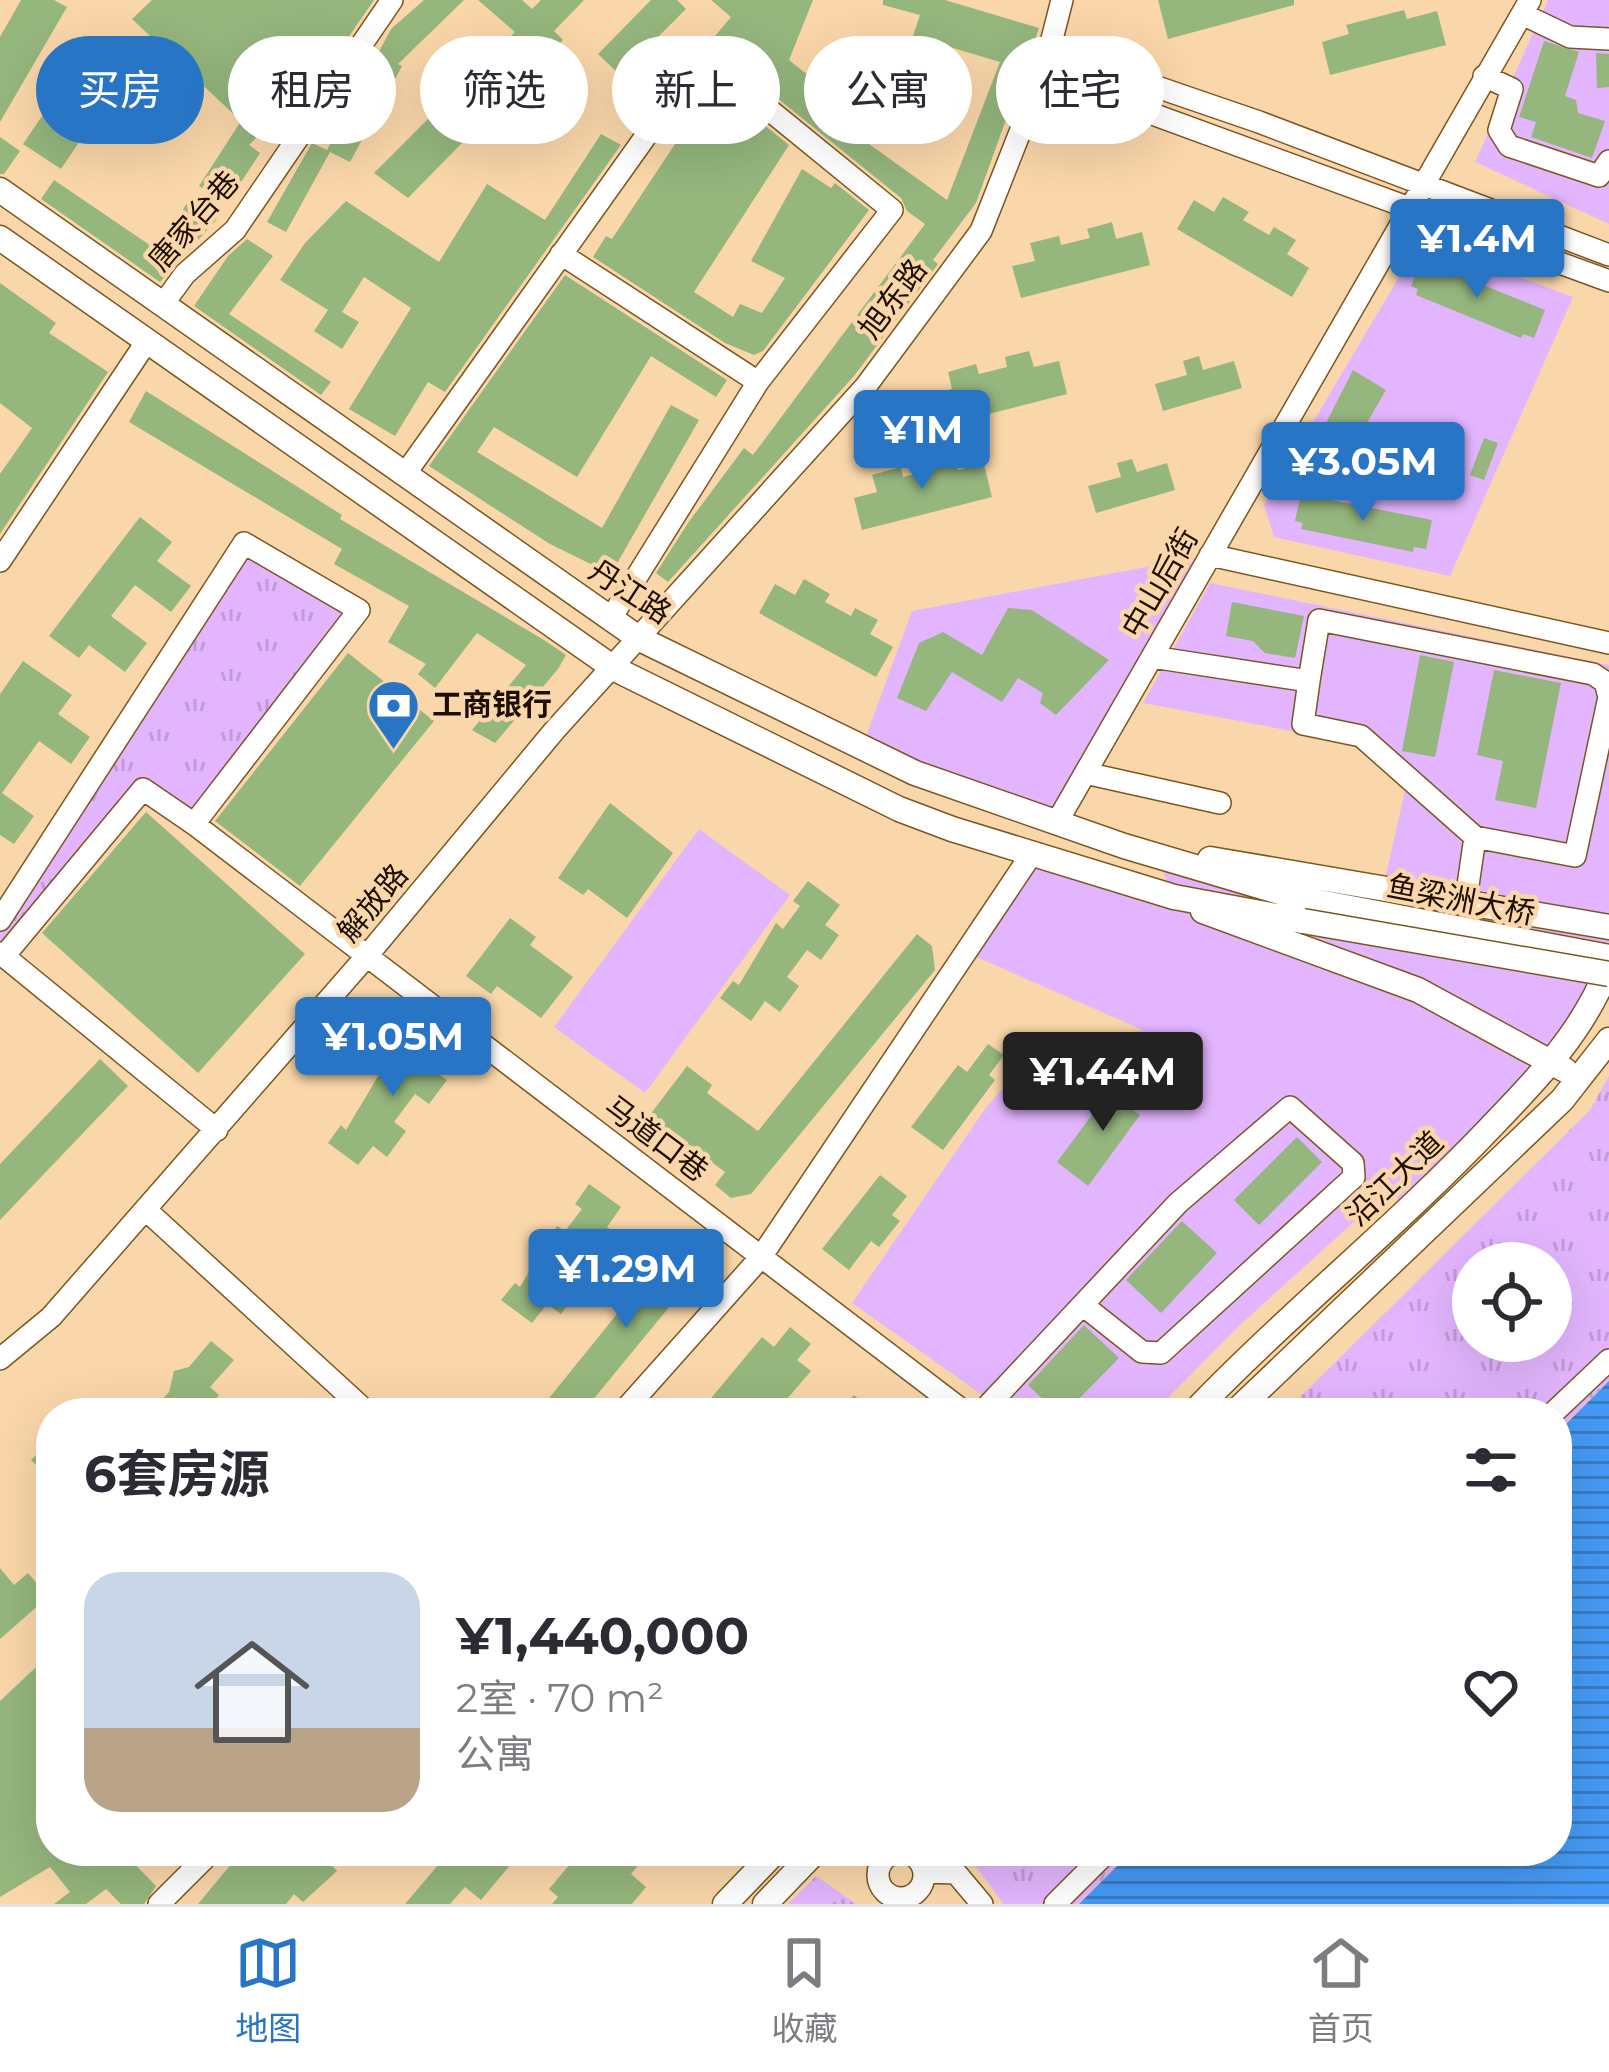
<!DOCTYPE html>
<html lang="zh">
<head>
<meta charset="utf-8">
<style>
  :root { --surface:#fff; --page:#f2f2f3; --text:#2b2b33; --muted:#7c7c81; --line:#e1e1e2; --accent:#2975c5 }
  body { margin:0; font-family:Montserrat,"Noto Sans SC",sans-serif; background:var(--page); color:var(--text); height:100vh; display:flex; flex-direction:column; font-size:45px; white-space:nowrap }
  * { box-sizing:border-box; margin:0 }
  p { font-size:39px; color:var(--muted) }
  .icon { flex:none; width:66px; height:66px; fill:none; stroke:currentColor; stroke-width:2; stroke-linecap:round; stroke-linejoin:round }
  .map { position:relative; flex:1; overflow:hidden }
  .panel { position:absolute; left:36px; top:1398px; width:1536px; height:468px; display:flex; flex-direction:column; background:var(--surface); border-radius:48px; box-shadow:0 12px 48px #0002 }
  .panel>* { flex:none }
  .banner { position:absolute; left:36px; top:36px; width:1539px; height:108px; display:flex; gap:24px }
  .buttons { position:absolute; left:1452px; top:1242px; display:grid; gap:24px }
  .buttons a { display:grid; place-items:center; width:120px; height:120px; border-radius:50%; background:var(--surface); box-shadow:0 12px 48px #0002; font-size:60px }
  .price { position:absolute; translate:-50% -102px; padding:0 27px; border-radius:12px; background:var(--accent); color:#fff; font-size:39px; line-height:78px; filter:drop-shadow(0 3px 6px #0008) }
  .price::after { content:''; position:absolute; left:50%; top:72px; width:36px; height:27px; margin-left:-18px; background:inherit; clip-path:polygon(0 0,100% 0,50% 100%) }
  .price.active { background:#222; color:#fff }
  ul { padding:0; list-style:none }
  li { display:flex; align-items:center; gap:36px; height:300px; padding:0 48px }
  li span { display:grid; place-items:center; flex:none; width:336px; height:240px; border-radius:36px; color:#555 }
  li>.icon { margin-inline-start:auto }
  span .icon { width:144px; height:144px; fill:#fffc; stroke-width:1 }
  li b { font-size:51px }
  h2 { display:flex; justify-content:space-between; align-items:center; height:144px; padding:0 48px; font-size:51px }
  .chip { padding:0 42px; border-radius:54px; background:var(--surface); box-shadow:0 12px 48px #0002; font-size:42px; line-height:108px }
  .chip.active { background:var(--accent); color:#fff }
  .dock { display:flex; justify-content:space-around; align-items:center; height:168px; border-top:3px solid var(--line); background:var(--surface); font-size:33px; color:var(--muted) }
  .dock a { display:grid; justify-items:center; gap:6px }
  .dock .active { color:var(--accent) }
  .map>svg:first-child { display:block }
  .green { fill:#e3b5fe }
  .park { fill:url(#park-tufts); fill-rule:evenodd }
  .water { fill:url(#water-rules) }
  .building { fill:#95b67d }
  .lines { fill:none; stroke-linecap:round; stroke-linejoin:round }
  .minor-casing { stroke:#7d561e; stroke-width:24 }
  .major-casing { stroke:#7d561e; stroke-width:27 }
  .minor { stroke:#fff; stroke-width:21 }
  .major { stroke:#fff; stroke-width:24 }
  .major-bridge-casing { stroke:#7d561e; stroke-width:27; stroke-linecap:butt }
  .major-bridge { stroke:#fff; stroke-width:24 }
  .labels { text-anchor:middle; stroke-width:9; stroke-linejoin:round; paint-order:stroke }
  .street-label { font-size:30px; fill:#1d0e00; stroke:#fad7aa }
  .poi-label { font-size:30px; font-weight:bold; fill:#1d0e00; stroke:#fad7aa; text-anchor:start }
</style>
</head>
<body>
<div class="map">
<svg width="1609" height="1904" viewBox="0 0 1609 1904">
  <defs>
    <pattern id="park-tufts" width="24" height="20" patternUnits="userSpaceOnUse" patternTransform="scale(3)"><rect width="24" height="20" fill="#e3b5fe"/><path d="M3 7l-1-3M5 7V3M7 7l1-3M15 17l-1-3M17 17v-4M19 17l1-3" fill="none" stroke="#c29ad8"/></pattern>
    <pattern id="water-rules" width="6" height="5" patternUnits="userSpaceOnUse" patternTransform="scale(3)"><rect width="6" height="5" fill="#4599f4"/><path d="M0 2.5h6" fill="none" stroke="#397bc3"/></pattern>
  </defs>
  <rect width="100%" height="100%" fill="#fad7aa"/>
  <!-- green -->
  <path class="green" d="M1548,0h61v224l-134,-62z
    M1421,240l152,57 -123,279 -176,-39 -10,-32z
    M1210,555l-153,267 -195,-75 50,-136z
    M1210,583l399,82v301l-18,45 -182,198 -21,-18 -148,134 -87,88h-145l-156,-110 133,-194 60,-70 100,-8 -180,-79 66,-97 142,40 -17,-40 227,34 23,-103 -46,-42 -217,-41z
    M699,829l91,66 -145,198 -91,-66z"/>
  <!-- park -->
  <path class="park" d="M244,543l115,67 -165,214 -51,-35 -143,164v-33z
    M1609,1076v305l-52,51v-19h-273l306,-303zM1473,1263h78v78h-78z
    M964,1851h168l-54,53h-74z
    M816,1876l40,28h-68z"/>
  <!-- water -->
  <path class="water" d="M1609,1381v523h-530l53,-53h425v-418z"/>
  <!-- building -->
  <path class="building" d="M21,0h33l13,7 -67,115v-85z
    M152,0h222l-83,121 -9,-9 -33,33 11,8 -32,49 -29,-16 42,-65 -109,-102z
    M424,0h40l-66,64 4,2 -52,96 -20,-10 -44,80 -19,-10 45,-79 15,7 64,-121z
    M478,0h44l10,9 9,-9h43l-30,31 9,9 -155,158 -34,-25 141,-141z
    M651,0h26l9,9 -66,66 -22,-21z
    M711,0h102l-24,60 72,58 -10,13 96,69 53,-138 -87,-26 7,-21 -37,-10v-5h62l94,28 -63,175 -43,57 5,4 -84,112 -186,206 -12,-9 32,-50 56,-75 9,7 172,-231 -18,-13 -6,-13 -192,-155 22,-26z
    M1158,0h136v5l-126,34z
    M1404,10l3,9 30,-8 9,34 -116,30 -8,-33 27,-8 -3,-9z
    M1544,41l35,11 -14,44 11,4 2,13 27,8 -13,37 -61,-21 5,-15 -17,-5z
    M113,43l73,41 -17,28 -50,-29 -58,86 -38,-25 45,-66 18,12z
    M1596,53l13,1v33l-12,1z
    M706,78l83,67 -95,147 39,25 7,-13 22,9 23,-35 -34,-17 51,-92 29,19 4,-5 34,27 -106,141 -9,4 -29,-12 -132,-86 13,-21 6,3 85,-128 -10,-7z
    M601,134l20,11 -176,247 -17,-10 -33,54 -46,-27 62,-101 -47,-31 -22,35 17,10 -17,27 -28,-18 14,-21 -48,-30 25,-37 41,-42 93,61 48,-78 58,36z
    M0,137l20,14 -16,23h-4z
    M54,180l103,70 32,-50 28,19 -57,63 -119,-83z
    M1223,197l26,15 -6,8 26,15 5,-8 22,13 -9,14 22,14 -17,29 -115,-68 17,-29 20,12z
    M1112,222l4,17 26,-7 8,33 -129,33 -9,-32 23,-5 -5,-18 29,-7 2,9 29,-7 -3,-9z
    M247,239l26,17 -44,58 102,68 -10,13 -127,-89 34,-50z
    M1421,260l124,50 -11,28 -11,-4 -2,4 -105,-43 2,-6 -7,-3z
    M565,275l162,105 -11,17 -65,-41 -74,121 -83,-50 -17,25 125,76 69,-123 28,15 -88,154 -61,-30 -121,-78z
    M0,283l56,40 -7,10 59,39 -108,162v-60l32,-46 -32,-25z
    M1029,351l5,16 25,-6 8,33 -129,33 -8,-32 22,-6 -4,-17 28,-8 3,10 28,-7 -2,-10z
    M1199,356l4,14 31,-9 8,27 -79,23 -8,-27 32,-9 -4,-14z
    M1353,370l33,20 -32,55 -28,-22z
    M146,391l196,124 -2,4 204,121 22,15 -8,14 -63,74 -23,-13 54,-65 -49,-32 -42,55 -17,-14 8,-10 -38,-22 21,-36 -75,-42 8,-15 -213,-127z
    M1484,438l14,5 -14,37 -14,-5z
    M954,454l4,16 26,-6 8,33 -130,33 -8,-32 23,-6 -5,-17 29,-8 2,10 29,-7 -3,-10z
    M1132,459l5,13 30,-9 8,27 -79,23 -8,-27 33,-9 -4,-14z
    M1301,494l131,26 -6,29 -12,-2 -1,5 -112,-23 2,-6 -8,-2z
    M140,517l32,25 -15,19 34,25 -20,26 -36,-27 -24,31 36,27 -22,29 -36,-27 -10,13 -30,-22z
    M804,579l26,15 -5,8 26,14 4,-8 23,12 -8,14 23,13 -17,30 -117,-64 16,-29 20,11z
    M1232,602l72,14 -9,42 -30,-5 -12,-12 -27,-5z
    M1008,608l24,2 77,50 -53,55 -16,-12 3,-10 -25,-15 -16,24 -50,-30 -26,39 -29,-13 22,-55 24,-11 39,23z
    M348,653l86,68 -134,165 -85,-65z
    M1420,655l34,7 -19,95 -33,-6z
    M23,661l49,34 -14,19 32,23 -19,27 -32,-23 -37,52 32,23 -20,28 -14,-9v-141z
    M1494,670l67,13 -25,125 -41,-8 8,-39 -26,-6z
    M610,803l63,50 -46,65 -39,-29 -5,6 -25,-17z
    M146,812l159,142 -107,119 -156,-140z
    M808,881l32,24 -15,20 14,10 -18,25 -14,-10 -20,27 12,9 -19,26 -15,-11 -14,20 -31,-23 13,-17 6,4 37,-62 7,6 17,-23 -7,-5z
    M510,918l26,19 -6,8 43,32 -32,41 -44,-32 -6,8 -25,-18z
    M917,934l15,12 3,24 -184,224 -20,4 -16,-13 10,-13 -51,-38 -7,8 -24,-18 44,-58 25,19 -5,8 51,38z
    M415,1026l33,23 -15,21 14,10 -18,24 -14,-10 -21,28 12,9 -19,26 -14,-11 -15,19 -30,-22 13,-18 5,5 37,-62 8,6 17,-23 -7,-5z
    M988,1044l16,11 -15,20 6,5 -52,70 -32,-23 47,-62 9,7z
    M100,1059l28,27 -128,134v-56z
    M1133,1078l16,12 -15,21 6,4 -52,71 -31,-24 46,-62 9,7z
    M1297,1137l25,25 -63,63 -25,-25z
    M880,1175l27,21 -15,19 8,6 -21,26 -8,-6 -22,29 -27,-21z
    M589,1184l32,23 -14,20 14,11 -18,24 -14,-10 -21,28 12,8 -19,26 -14,-10 -15,19 -31,-23 14,-17 5,4 37,-61 8,5 17,-22 -7,-5z
    M1182,1221l35,32 -56,60 -35,-33z
    M680,1236l15,12 3,24 -116,141h-45z
    M1084,1325l35,33 -54,55h-8l-29,-28z
    M790,1327l21,17 -14,16 14,11 -36,42h-56l-12,-10 55,-66 12,10z
    M211,1341l23,19 -24,27 9,8 -15,18 -11,-8 -7,8h-35l18,-21 5,-21 15,-4z
    M854,1395l20,18h-35z
    M51,1440v40l-20,-20z
    M0,1568l14,17 14,-12 20,24 -48,42z
    M51,1653v198h71l34,35 -12,18h-23l-15,-15 -20,15h-32l16,-12 -20,-25 -50,30v-196z
    M242,1851h77l18,20 -34,31 -9,-8 -8,10h-88z
    M450,1851h72l-41,49 -16,-13 -15,17h-45z
    M581,1851h69l-19,23 15,13 -14,17h-80l6,-7 -9,-8z"/>
  <g class="lines">
    <defs>
      <path id="minor" d="M1522,14l48,23 39,2
        M1049,50l210,72 350,133
        M1043,74l566,207
        M1484,76l28,13 -13,41 10,16 90,30 10,-15
        M561,254l197,128
        M163,304l22,-30 50,-44 157,-230
        M405,474l298,-418 189,154 -134,172 -147,236
        M1210,555l399,88
        M0,561l147,-220
        M1152,657l157,24 -6,43 58,12 114,101 -10,69
        M1309,681l10,-61 274,54 12,8 4,15 -34,159 -100,-19
        M1085,773l135,30
        M1057,822l473,-822
        M0,920l244,-377 115,67 -165,214 772,589
        M0,953l217,177
        M4,956l139,-167 54,37
        M146,1210l222,203
        M0,1359l51,-42 315,-360 188,-226 312,-345 115,-155 62,-157 19,-74
        M622,1413l139,-156 270,-402
        M981,1413l197,-210 112,-96 63,56 1,14 -193,176 -19,-1 -58,-46
        M1553,1413l56,-53
        M878 1875a23 23 0 1 1 46 0a23 23 0 1 1-46 0Z
        M924,1872l32,1 26,31
        M159,1904l53,-53
        M1055,1904l53,-53"/>
      <path id="major" d="M0,190l640,449 275,134 209,73 179,53 306,58
        M0,238l615,431 284,140 53,20 222,68 129,24
        M1210,859l399,68
        M1203,911l215,79 147,80
        M1193,1413c95,-99 203,-186 298,-286 49,-51 92,-95 118,-161
        M1234,1413l328,-313 47,-60
        M725,1904l51,-53
        M765,1904l51,-53"/>
    </defs>
    <!-- minor casing -->
    <use href="#minor" class="minor-casing"/>
    <!-- major casing -->
    <use href="#major" class="major-casing"/>
    <!-- minor -->
    <use href="#minor" class="minor"/>
    <!-- major -->
    <use href="#major" class="major"/>
    <defs>
      <path id="major-bridge" d="M1303,921l306,53"/>
    </defs>
    <!-- major-bridge casing -->
    <use href="#major-bridge" class="major-bridge-casing"/>
    <!-- major-bridge -->
    <use href="#major-bridge" class="major-bridge"/>
  </g>
  <!-- icons -->
  <defs>
    <symbol id="bank-pin" viewBox="-11 -11 22 30"><path d="M0 17L-7.5 6A9.5 9.5 0 1 1 7.5 6Z" fill="#2975c5" stroke="#fad7aa"/><path d="M-6-4H6V4H-6ZM0-2.3a2.3 2.3 0 1 0 0 4.6a2.3 2.3 0 1 0 0-4.6Z" fill="#fff"/></symbol>
  </defs>
  <g fill-rule="evenodd">
    <use href="#bank-pin" x="364" y="676" width="59" height="81"/>
  </g>
  <g class="labels">
    <!-- street labels -->
    <g class="street-label">
      <text transform="translate(194 221) rotate(-49)" y="10">唐家台巷</text>
      <text transform="translate(893 299) rotate(-53)" y="10">旭东路</text>
      <text transform="translate(1160 583) rotate(-60)" y="10">中山后街</text>
      <text transform="translate(630 592) rotate(33)" y="10">丹江路</text>
      <text transform="translate(1461 900) rotate(11)" y="10">鱼梁洲大桥</text>
      <text transform="translate(373 903) rotate(-50)" y="10">解放路</text>
      <text transform="translate(656 1139) rotate(37)" y="10">马道口巷</text>
      <text transform="translate(1395 1179) rotate(-44)" y="10">沿江大道</text>
    </g>
    <!-- poi labels -->
    <g class="poi-label">
      <text x="432" y="715">工商银行</text>
    </g>
  </g>
</svg>
<div class="buttons">
<a><svg class="icon" aria-label="locate" viewBox="0 0 24 24"><circle cx="12" cy="12" r="6"/><path d="M12 2v4M12 18v4M2 12h4M18 12h4"/></svg></a>
</div>
<b class="price" style="left:1477px;top:301px">¥1.4M</b>
<b class="price" style="left:922px;top:492px">¥1M</b>
<b class="price" style="left:1363px;top:524px">¥3.05M</b>
<b class="price" style="left:393px;top:1099px">¥1.05M</b>
<b class="price active" style="left:1103px;top:1134px">¥1.44M</b>
<b class="price" style="left:626px;top:1331px">¥1.29M</b>
<div class="banner">
<a class="chip active">买房</a>
<a class="chip">租房</a>
<a class="chip">筛选</a>
<a class="chip">新上</a>
<a class="chip">公寓</a>
<a class="chip">住宅</a>
</div>
<section class="panel">
<h2>6套房源<svg class="icon" aria-label="filters" viewBox="0 0 24 24"><path d="M4 7h16M4 17h16"/><circle cx="9" cy="7" r="2"/><circle cx="15" cy="17" r="2"/></svg></h2>
<ul>
<li><span style="background:linear-gradient(#c9d6e8 65%,#b9a48a 0)"><svg class="icon" aria-label="home" viewBox="0 0 24 24"><path d="M3 11l9-7 9 7M6 9v11h12V9"/></svg></span><div><b>¥1,440,000</b><p>2室 · 70 m²</p><p>公寓</p></div><svg class="icon" aria-label="heart" viewBox="0 0 24 24"><path d="M12 20l-8-8c-3-5 5-10 8-4 3-6 11-1 8 4z"/></svg></li>
</ul>
</section>
</div>
<nav class="dock">
<a class="active"><svg class="icon" aria-label="map" viewBox="0 0 24 24"><path d="M3 6l6-2 6 2 6-2v14l-6 2-6-2-6 2zM9 4v14M15 6v14"/></svg>地图</a>
<a><svg class="icon" aria-label="saved" viewBox="0 0 24 24"><path d="M7 4h10v16l-5-4-5 4z"/></svg>收藏</a>
<a><svg class="icon" aria-label="home" viewBox="0 0 24 24"><path d="M3 11l9-7 9 7M6 9v11h12V9"/></svg>首页</a>
</nav>
</body>
</html>
